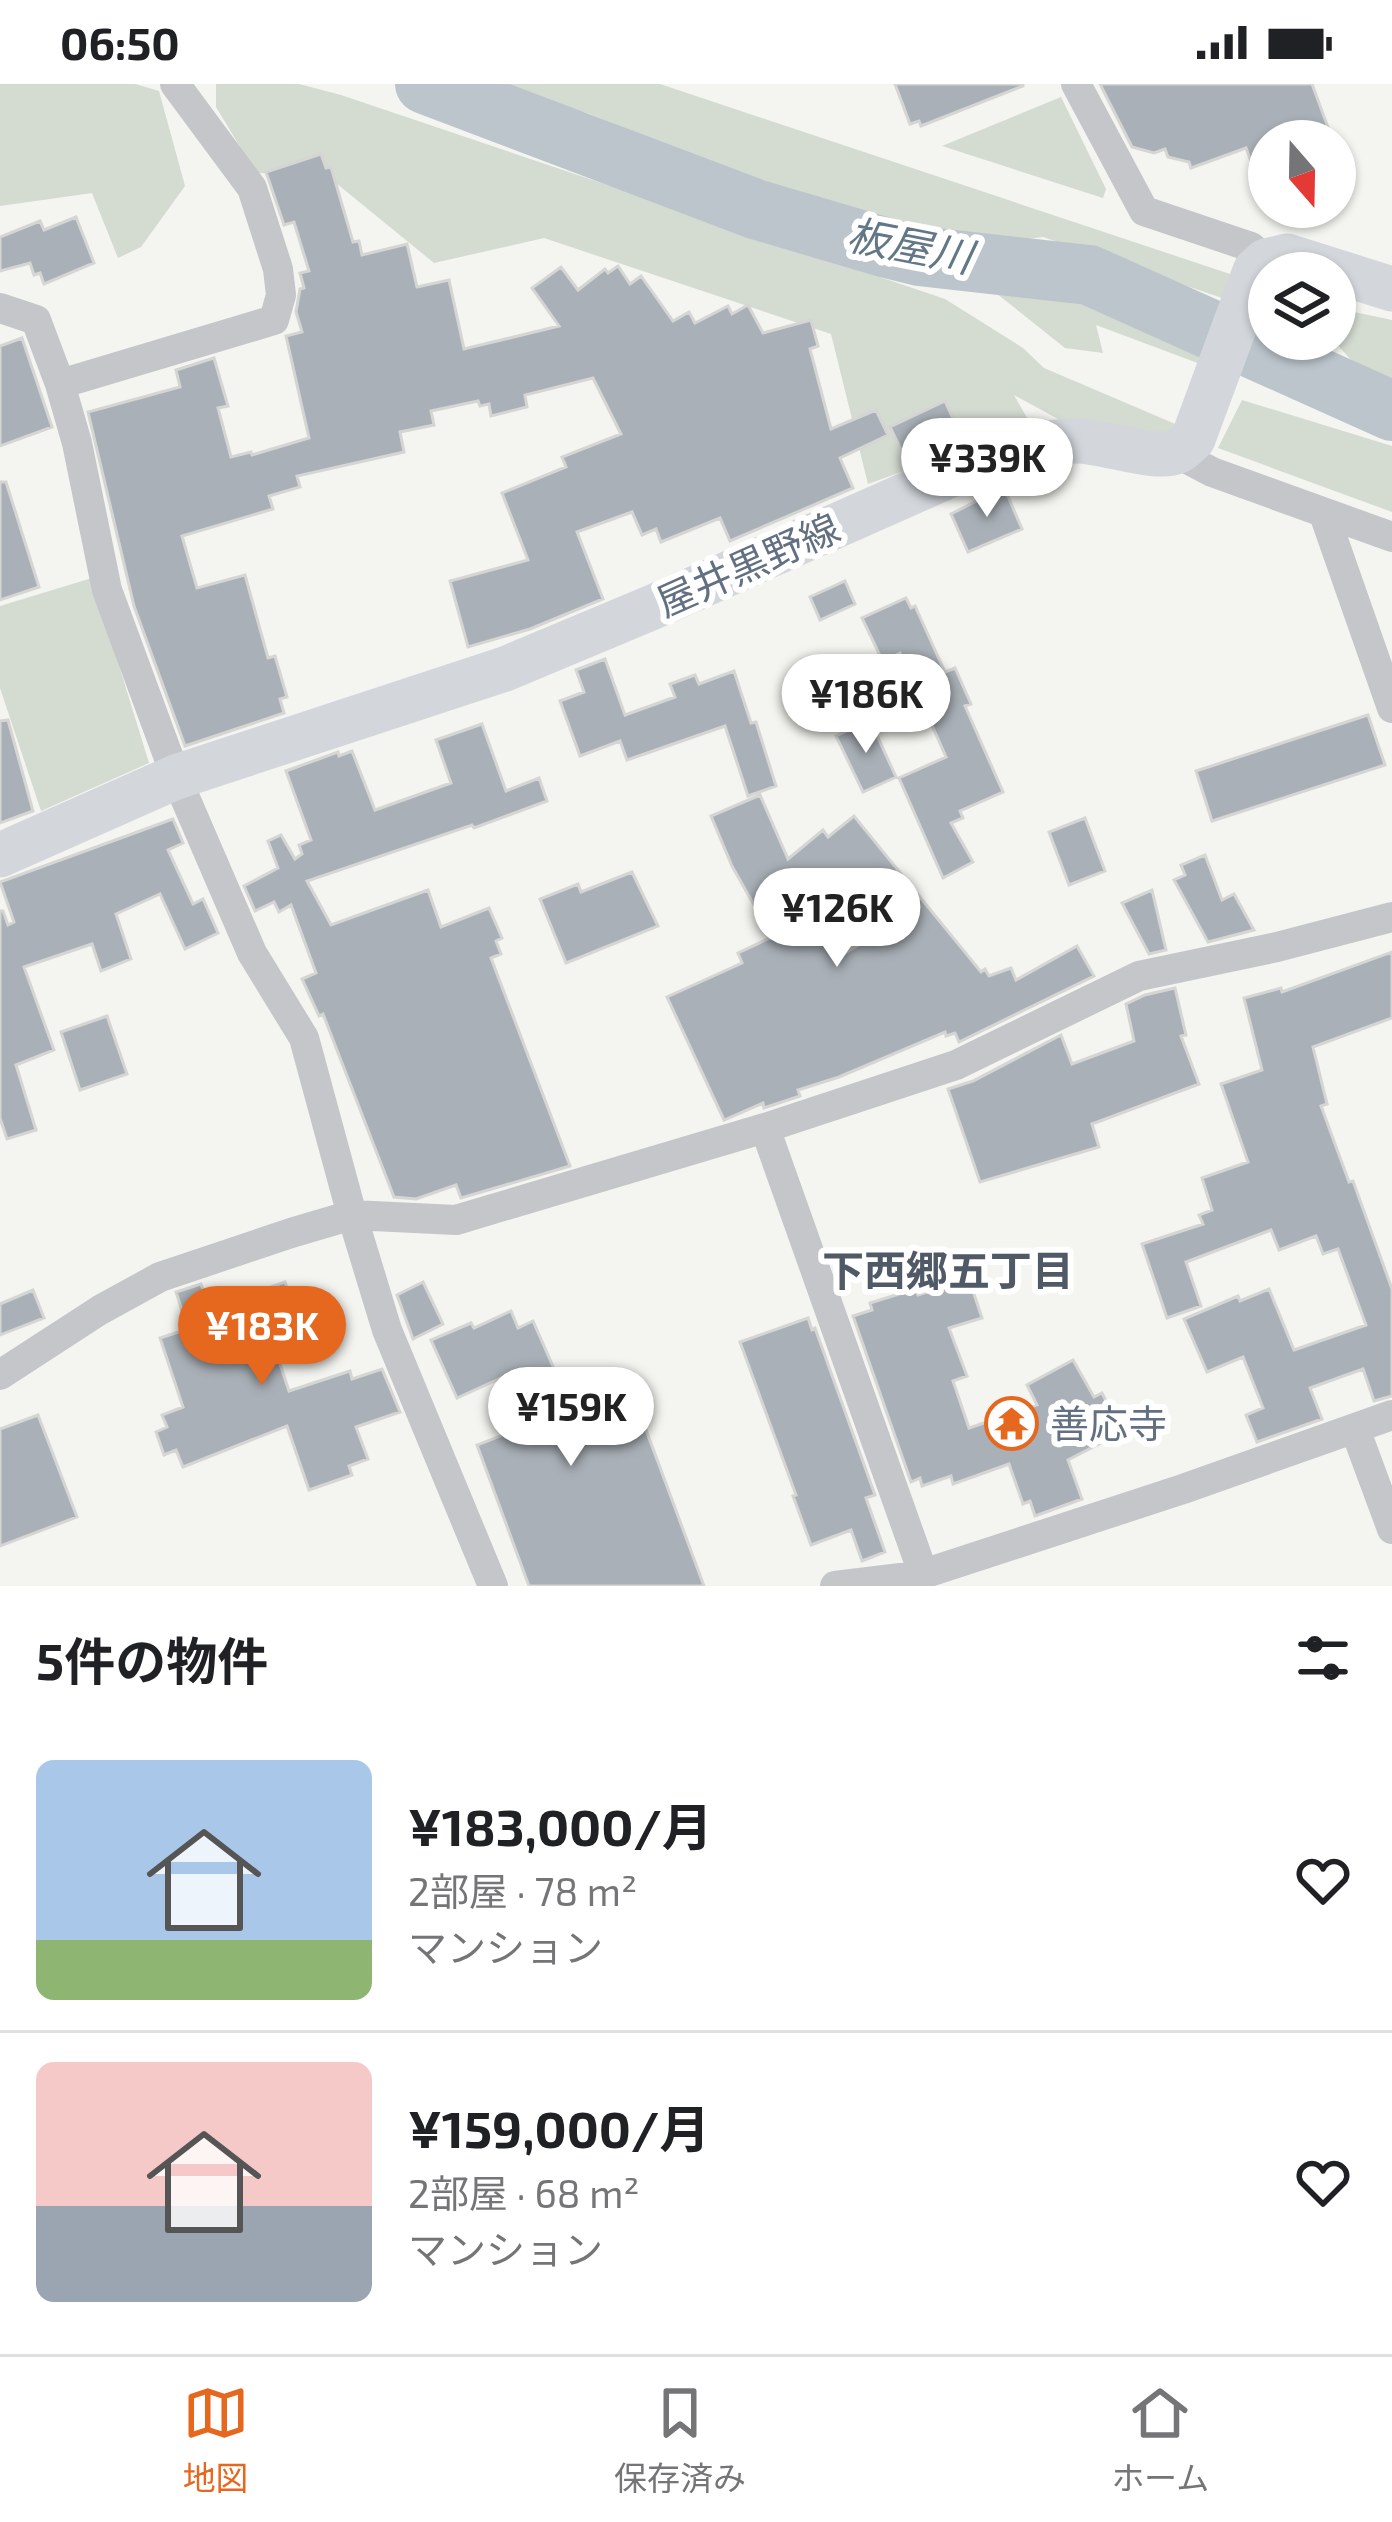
<!DOCTYPE html>
<html lang="ja">
<head>
<meta charset="utf-8">
<style>
  :root { --surface:#fff; --page:#f2f2f2; --text:#202124; --muted:#757577; --line:#e0e0e0; --accent:#e6671e }
  body { margin:0; font-family:"Exo 2","Noto Sans JP",sans-serif; background:var(--page); color:var(--text); height:100vh; display:flex; flex-direction:column; font-size:45px; white-space:nowrap }
  * { box-sizing:border-box; margin:0 }
  p { font-size:39px; color:var(--muted) }
  .icon { flex:none; width:66px; height:66px; fill:none; stroke:currentColor; stroke-width:2; stroke-linecap:round; stroke-linejoin:round }
  .map { position:relative; height:1502px; overflow:hidden }
  .details { display:flex; flex-direction:column; background:var(--surface); flex:1 }
  .details>* { flex:none }
  .needle { width:78px; rotate:160deg }
  .tools { position:absolute; left:1248px; top:36px; display:grid; gap:24px }
  .tools a { display:grid; place-items:center; width:108px; height:108px; border-radius:50%; background:var(--surface); box-shadow:0 3px 9px #0004; font-size:60px }
  .price { position:absolute; translate:-50% -102px; padding:0 27px; border-radius:42px; background:#fff; color:#222; font-size:39px; line-height:78px; filter:drop-shadow(0 3px 6px #0008) }
  .price::after { content:''; position:absolute; left:50%; top:72px; width:36px; height:27px; margin-left:-18px; background:inherit; clip-path:polygon(0 0,100% 0,50% 100%) }
  .price.selected { background:var(--accent); color:#fff }
  ul { padding:0; list-style:none }
  li { display:flex; align-items:center; gap:36px; height:300px; padding:0 36px }
  li+li { border-top:3px solid var(--line) }
  li span { display:grid; place-items:center; flex:none; width:336px; height:240px; border-radius:18px; color:#555 }
  li>.icon { margin-inline-start:auto }
  span .icon { width:144px; height:144px; fill:#fffc; stroke-width:1 }
  li b { font-size:51px }
  h2 { display:flex; justify-content:space-between; align-items:center; height:144px; padding:0 36px; font-size:51px }
  .status { display:flex; justify-content:space-between; align-items:center; height:84px; padding:0 60px; background:var(--surface); direction:ltr }
  .status svg { height:33px; fill:currentColor }
  .tab-bar { display:flex; justify-content:space-around; align-items:center; height:168px; border-top:3px solid var(--line); background:var(--surface); font-size:33px; color:var(--muted) }
  .tab-bar a { display:grid; justify-items:center; gap:6px }
  .tab-bar .selected { color:var(--accent) }
  .map>svg:first-child { display:block }
  .green { fill:#d4dbd1 }
  .lines { fill:none; stroke-linecap:round; stroke-linejoin:round }
  .river { stroke:#bcc5cc; stroke-width:60 }
  .building { fill:#a9b0b7; stroke:#d5d5d3; stroke-width:3; fill-rule:evenodd }
  .minor { stroke:#c4c6ca; stroke-width:30 }
  .secondary { stroke:#d3d7dc; stroke-width:45 }
  .labels { text-anchor:middle; stroke-width:12; stroke-linejoin:round; paint-order:stroke }
  .street-label { font-size:39px; fill:#627082; stroke:#fff }
  .poi-label { font-size:39px; fill:#627082; stroke:#fff; text-anchor:start }
  .water-label { font-size:42px; font-style:italic; fill:#637886; stroke:#fff }
  .neighbourhood-label { font-size:42px; font-weight:bold; fill:#505a67; stroke:#fff }
</style>
</head>
<body>
<div class="status"><b>06:50</b><svg viewBox="0 0 49 12"><path d="M0 12V9h3v3zM5 12V6h3v6zM10 12V3h3v9zM15 12V0h3v12zM26 1h20v11H26zM47 4h2v5h-2z"/></svg></div>
<div class="map">
<svg width="1392" height="1502" viewBox="0 0 1392 1502">
  <rect width="100%" height="100%" fill="#f4f4f0"/>
  <!-- green -->
  <path class="green" d="M0,0h135l24,7 26,95 -44,61 -23,11 -26,-65 -92,13z
    M216,0h83l42,11 604,204 78,49 21,20 143,61 -69,23 -104,-57 17,30 -163,59 -37,-150 -287,-96 -110,25 -109,-89 -69,-1 -40,-66z
    M491,0h169l576,192 -14,22 -179,-61 -31,4 -38,11 -87,-4 -130,-67 -167,-67z
    M1061,13l45,92 -3,9 -161,-52z
    M997,181l92,10 82,50 40,43 -115,-43 7,28 -38,-5 -74,-59z
    M1335,224l57,12v86l-57,-64 -9,-3h9z
    M1242,316l150,46v66l-174,-64z
    M92,494l57,185 -108,48 -41,-123v-82z"/>
  <g class="lines">
    <!-- river -->
    <path class="river" d="M425,0l330,125 132,39 32,8 170,19 303,136"/>
  </g>
  <!-- building -->
  <path class="building" d="M895,0h128v2l-102,40 -2,-5 -9,3z
    M1100,0h212l17,46 -31,11h-29v62h-2l-21,-55 -55,20 -2,-6 -21,-5 -3,-8 -11,4 -22,-6z
    M321,70l5,14 5,-1 22,75 6,-1 3,14 45,-11 10,43 32,-7 15,69 95,-23 -27,-38 29,-21 17,23 27,-21 3,4 10,-7 12,18 11,-8 32,45 16,-9 6,11 33,-17 4,8 16,-9 15,28 48,-13 7,26 -8,3 21,80 45,-19 12,25 -48,23 13,30 -123,53 -10,-23 -59,24 -5,-13 -14,6 -10,-23 -55,20 26,67 -73,30 -62,18 -18,-66 78,-21 -26,-67 64,-26 -4,-10 59,-23 -28,-56 -68,17 2,12 -36,9 -2,-12 -9,2 -2,-5 -47,10 3,14 -34,7 4,20 -107,24 3,11 -31,9 4,13 -91,27 15,52 48,-13 23,83 7,-2 12,41 -7,2 4,14 -99,33 -51,-140 -46,-194 92,-25 -4,-17 38,-12 14,48 -10,2 13,49 20,-5 1,3 57,-17 -23,-102 16,-4 -6,-20 4,-23 4,-1 -4,-15 9,-2 -15,-49 -10,3 -18,-53z
    M76,133l18,46 -50,21 -4,-11 -6,2 -4,-12 -30,8v-34l40,-16 4,9z
    M22,254l30,89 -52,19v-100z
    M945,317l17,37 -54,26 -18,-37z
    M0,398h6l33,105 -39,13z
    M1004,403l18,42 -54,23 -17,-38z
    M845,497l10,23 -35,16 -10,-23z
    M906,514l5,10 4,-2 30,66 10,-4 16,36 -6,2 38,86 -43,19 3,7 -12,5 22,39 -30,16 -44,-100 47,-21 -46,-104 -17,9 -21,-44z
    M605,575l20,56 50,-18 -5,-13 25,-9 4,9 35,-13 17,52 5,-1 20,64 -28,10 -23,-70 -98,34 -7,-19 -40,15 -20,-55 24,-9 -8,-22z
    M1368,631l17,50 -173,56 -16,-50z
    M8,636l25,91 -33,12v-102z
    M870,636l26,57 -33,15 -27,-56z
    M482,640l24,67 33,-13 8,23 -73,27 -2,-3 -165,56 24,44 97,-35 13,37 48,-19 13,30 -6,3 5,13 -10,4 79,208 -109,32 -5,-13 -40,14 -22,-2 -71,-183 -4,2 -17,-37 14,-6 -25,-68 -12,7 -5,-10 -19,9 -11,-25 34,-18 -10,-27 13,-6 14,24 7,-5 -3,-9 12,-5 -25,-69 52,-19 1,4 13,-5 23,59 76,-27 -15,-43z
    M760,711l28,64 35,-29 5,7 26,-21 127,156 4,-3 4,7 22,-8 5,12 61,-34 17,30 -135,66 -4,-9 -9,3 -1,-4 -106,45 -41,13 2,6 -36,12 -1,-5 -39,17 -57,-123 75,-34 -4,-10 34,-16 -40,-71 -21,-50zM864,793l27,49 -46,27 -24,-42z
    M1085,734l20,53 -36,14 -20,-53z
    M173,735l10,24 -15,7 25,54 10,-5 15,34 -33,16 -25,-55 -44,20 15,45 -30,12 -9,-27 -68,23 30,83 -38,15 20,65 -29,9 -7,-21v-207h3l5,14 6,-3 -14,-40z
    M1205,771l17,45 12,-6 20,36 -46,12 -34,-62 11,-5 -4,-10z
    M632,788l26,54 -92,37 -26,-64 38,-15 3,8z
    M1152,806l14,60 -17,4 -27,-51z
    M1392,868v66l-79,29 14,57 -6,2 28,76 4,-1 39,108v107l-18,5 -11,-32 -53,19 12,31 -65,23 -11,-27 17,-7 -20,-51 -36,15 -23,-53 54,-23 2,5 29,-12 25,61 72,-25 -28,-76 -15,5 -7,-18 -37,14 -8,-20 -85,32 15,44 -34,12 -25,-74 61,-20 -4,-9 13,-5 -10,-32 46,-16 -27,-78 41,-14 -18,-72 37,-10 1,4z
    M1175,904l11,47 -5,1 18,48 -107,40 7,23 -119,35 -32,-93 25,-8 88,-46 11,29 62,-23 -8,-37 19,-9z
    M107,932l20,58 -47,16 -19,-58z
    M969,1195l13,39 -33,10 18,48 -14,5 16,47 68,-23 -10,-20 46,-25 21,37 8,-4 20,39 -54,28 14,39 -47,17 -5,-15 -7,3 -14,-40 -56,20 -2,-8 -29,10 -2,-8 -9,4 -58,-166 19,-6 -2,-7 45,-14 3,6z
    M285,1198l17,48 -30,10 17,51 61,-20 2,8 30,-10 18,43 -44,15 12,32 -19,7 3,9 -43,15 -22,-64 -104,41 -7,-17 -12,5 -8,-23 11,-5 -5,-12 21,-8 -23,-69 28,-9 -12,-37 25,-8 8,25z
    M423,1198l20,42 -30,15 -16,-44z
    M33,1206l11,28 -44,17v-31z
    M511,1227l7,17 15,-7 37,84 59,-21 75,202h-175l-52,-141 44,-17 -20,-50 -44,20 -26,-58 40,-17 3,5z
    M808,1234l4,12 3,-2 60,167 -9,3 19,54 -23,9 -11,-31 -40,15 -18,-49 3,-1 -56,-153z
    M38,1331l39,102 -77,29v-117z"/>
  <g class="lines">
    <!-- minor -->
    <path class="minor" d="M1076,0l68,127 107,36 15,14
      M0,224l36,12 24,64 17,59 30,147 69,187 76,176 52,85 48,177 35,115 106,256
      M60,300l214,-64 7,-25 -3,-26 -26,-81 -77,-104
      M1176,369l36,19 180,65
      M1324,430l68,194
      M765,1044l158,445
      M0,1291l100,-65 60,-33 131,-44 61,-18 104,5 309,-92 191,-63 183,-89 138,-29 115,-30
      M1355,1345l37,100
      M835,1502l82,-10 266,-87 209,-74"/>
    <!-- secondary -->
    <path class="secondary" d="M0,771l176,-78 329,-108 148,-62 336,-149c28,-8 56,-17 85,-17 28,-1 83,21 104,10 6,-3 10,-8 15,-12l62,-168 11,-10 21,-5 105,33"/>
  </g>
  <!-- icons -->
  <defs>
    <symbol id="temple-ring" viewBox="-11 -11 22 22"><circle r="9.5" fill="#fff" stroke="#e6671e" stroke-width="1.5"/><path d="M0-6L5-2H3V0L6.5 2.5H4V6H1.5V3h-3V6H-4V2.5H-6.5L-3 0V-2H-5Z" fill="#e6671e"/></symbol>
  </defs>
  <g fill-rule="evenodd">
    <use href="#temple-ring" x="982" y="1310" width="59" height="59"/>
  </g>
  <g class="labels">
    <!-- street labels -->
    <g class="street-label">
      <text transform="translate(748 481) rotate(-24)" y="14">屋井黒野線</text>
    </g>
    <!-- poi labels -->
    <g class="poi-label">
      <text x="1050" y="1354">善応寺</text>
    </g>
    <!-- water labels -->
    <g class="water-label">
      <text transform="translate(910 162) rotate(11)" y="15">板屋川</text>
    </g>
    <!-- neighbourhood labels -->
    <g class="neighbourhood-label">
      <text x="948" y="1202">下西郷五丁目</text>
    </g>
  </g>
</svg>
<div class="tools">
<a><svg class="needle" viewBox="-14 -14 28 28"><path d="M0-13l5 13h-10z" fill="#e53935"/><path d="M0 13l5-13h-10z" fill="#757577"/></svg></a>
<a><svg class="icon" aria-label="layers" viewBox="0 0 24 24"><path d="M12 4l9 5-9 5-9-5zM3 14l9 5 9-5"/></svg></a>
</div>
<b class="price" style="left:987px;top:436px">¥339K</b>
<b class="price" style="left:866px;top:672px">¥186K</b>
<b class="price" style="left:837px;top:886px">¥126K</b>
<b class="price selected" style="left:262px;top:1304px">¥183K</b>
<b class="price" style="left:571px;top:1385px">¥159K</b>
</div>
<section class="details">
<h2>5件の物件<svg class="icon" aria-label="filters" viewBox="0 0 24 24"><path d="M4 7h16M4 17h16"/><circle cx="9" cy="7" r="2"/><circle cx="15" cy="17" r="2"/></svg></h2>
<ul>
<li><span style="background:linear-gradient(#a9c7e8 75%,#8fb573 0)"><svg class="icon" aria-label="home" viewBox="0 0 24 24"><path d="M3 11l9-7 9 7M6 9v11h12V9"/></svg></span><div><b>¥183,000/月</b><p>2部屋 · 78 m²</p><p>マンション</p></div><svg class="icon" aria-label="heart" viewBox="0 0 24 24"><path d="M12 20l-8-8c-3-5 5-10 8-4 3-6 11-1 8 4z"/></svg></li>
<li><span style="background:linear-gradient(#f6c9c9 60%,#9aa5b1 0)"><svg class="icon" aria-label="home" viewBox="0 0 24 24"><path d="M3 11l9-7 9 7M6 9v11h12V9"/></svg></span><div><b>¥159,000/月</b><p>2部屋 · 68 m²</p><p>マンション</p></div><svg class="icon" aria-label="heart" viewBox="0 0 24 24"><path d="M12 20l-8-8c-3-5 5-10 8-4 3-6 11-1 8 4z"/></svg></li>
</ul>
</section>
<nav class="tab-bar">
<a class="selected"><svg class="icon" aria-label="map" viewBox="0 0 24 24"><path d="M3 6l6-2 6 2 6-2v14l-6 2-6-2-6 2zM9 4v14M15 6v14"/></svg>地図</a>
<a><svg class="icon" aria-label="saved" viewBox="0 0 24 24"><path d="M7 4h10v16l-5-4-5 4z"/></svg>保存済み</a>
<a><svg class="icon" aria-label="home" viewBox="0 0 24 24"><path d="M3 11l9-7 9 7M6 9v11h12V9"/></svg>ホーム</a>
</nav>
</body>
</html>
